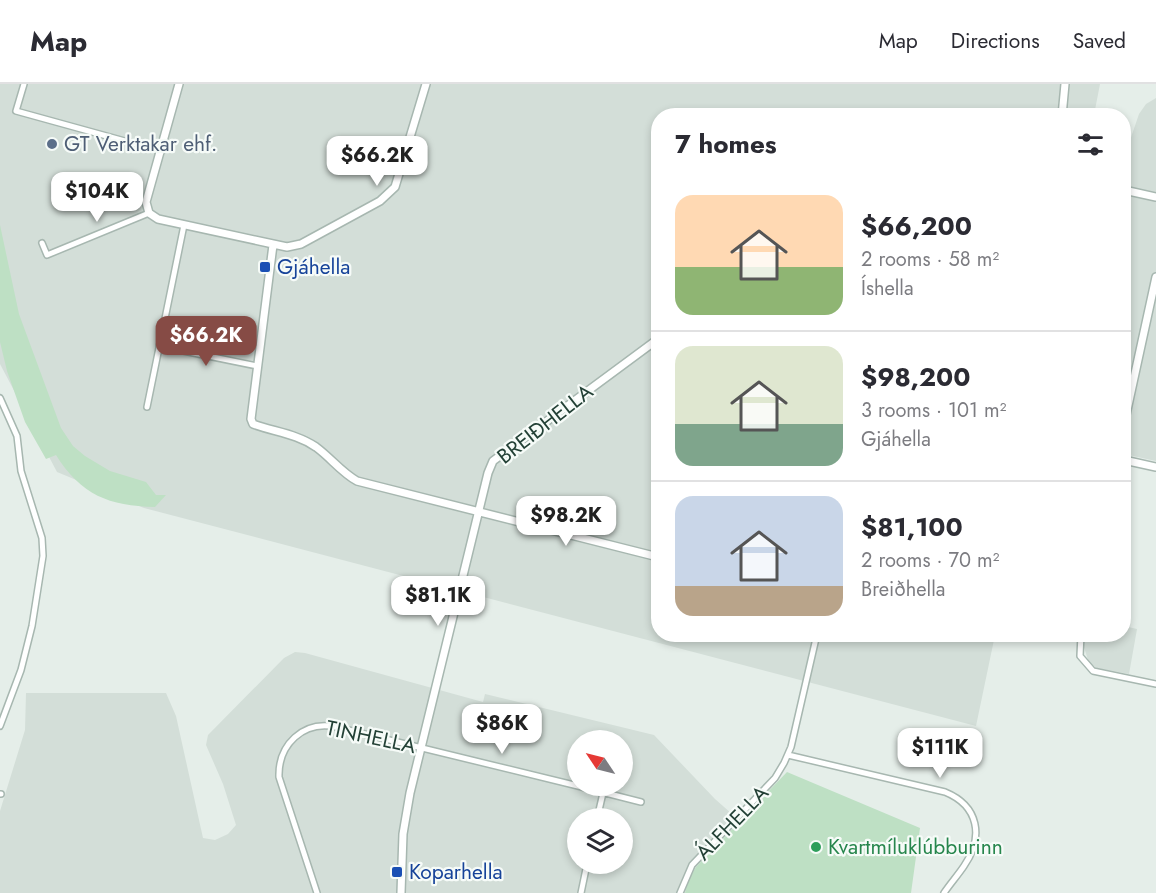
<!DOCTYPE html>
<html lang="en">
<head>
<meta charset="utf-8">
<style>
  :root { --surface:#fff; --page:#f7f7f7; --text:#2b2b33; --muted:#7c7c81; --line:#e1e1e2; --accent:#864b45 }
  body { margin:0; font-family:Jost,sans-serif; background:var(--page); color:var(--text); height:100vh; display:flex; flex-direction:column; font-size:22px; white-space:nowrap }
  * { box-sizing:border-box; margin:0 }
  p { font-size:20px; color:var(--muted) }
  .icon { flex:none; width:33px; height:33px; fill:none; stroke:currentColor; stroke-width:2; stroke-linecap:round; stroke-linejoin:round }
  .map { position:relative; flex:1; overflow:hidden }
  .drawer { position:absolute; left:651px; top:24px; width:480px; height:534px; display:flex; flex-direction:column; background:var(--surface); border-radius:24px; box-shadow:0 3px 9px #0003 }
  .drawer>* { flex:none }
  .needle { width:39px; rotate:305deg }
  .tools { position:absolute; left:567px; top:646px; display:grid; gap:12px }
  .tools a { display:grid; place-items:center; width:66px; height:66px; border-radius:50%; background:var(--surface); box-shadow:0 3px 9px #0003; font-size:30px }
  .price { position:absolute; translate:-50% -51px; padding:0 14px; border-radius:12px; background:#fff; color:#222; font-size:20px; line-height:39px; filter:drop-shadow(0 2px 3px #0008) }
  .price::after { content:''; position:absolute; left:50%; top:36px; width:18px; height:14px; margin-left:-9px; background:inherit; clip-path:polygon(0 0,100% 0,50% 100%) }
  .price.current { background:var(--accent); color:#fff }
  ul { padding:0; list-style:none }
  li { display:flex; align-items:center; gap:18px; height:150px; padding:0 24px }
  li+li { border-top:2px solid var(--line) }
  li span { display:grid; place-items:center; flex:none; width:168px; height:120px; border-radius:18px; color:#555 }
  li>.icon { margin-inline-start:auto }
  span .icon { width:72px; height:72px; fill:#fffc; stroke-width:1 }
  li b { font-size:26px }
  h2 { display:flex; justify-content:space-between; align-items:center; height:72px; padding:0 24px; font-size:26px }
  header { display:flex; align-items:center; gap:36px; box-sizing:border-box; height:84px; padding:0 30px; background:var(--surface); border-bottom:2px solid var(--line) }
  header strong { font-size:28px }
  nav { display:flex; gap:33px; margin-inline-start:auto; font-size:21px }
  .map>svg:first-child { display:block }
  .built { fill:#d3ded8; fill-rule:evenodd }
  .green { fill:#bee0c4 }
  .lines { fill:none; stroke-linecap:round; stroke-linejoin:round }
  .minor-casing { stroke:#a7b7b0; stroke-width:8 }
  .tertiary-casing { stroke:#a7b7b0; stroke-width:10 }
  .minor { stroke:#fff; stroke-width:5 }
  .tertiary { stroke:#fff; stroke-width:7 }
  .service-dot { fill:#5c6f8a; stroke:#f6fbf8; stroke-width:2 }
  .transit-dot { fill:#1a4fb4; stroke:#f6fbf8; stroke-width:2 }
  .leisure-dot { fill:#2e9e5b; stroke:#f6fbf8; stroke-width:2 }
  .labels { text-anchor:middle; stroke-width:4.5; stroke-linejoin:round; paint-order:stroke }
  .service-label { font-size:21px; fill:#4e5e75; stroke:#f6fbf8; text-anchor:start }
  .transit-label { font-size:21px; fill:#164399; stroke:#f6fbf8; text-anchor:start }
  .street-label { font-size:21px; fill:#234136; stroke:#f6fbf8 }
  .leisure-label { font-size:21px; fill:#27864d; stroke:#f6fbf8; text-anchor:start }
</style>
</head>
<body>
<header>
<strong>Map</strong>
<nav><a>Map</a><a>Directions</a><a>Saved</a></nav>
</header>
<div class="map">
<svg width="1156" height="809" viewBox="0 0 1156 809">
  <rect width="100%" height="100%" fill="#e5eee9"/>
  <!-- built -->
  <path class="built" d="M0,0h1100l-6,31 -436,1v518l337,1 -19,91 -832,-218 -87,-36 -57,-108z
    M1156,14v363l-32,-7v-296l15,-44 7,-10z
    M1124,542l13,3 -8,45 -32,-6 -8,-5 -6,-19 3,-9 38,-1z
    M295,568l10,1 178,49 2,-8 169,41 61,64 25,22 -44,46 -8,13 -3,13h-685v-82l25,-81 1,-37h140l10,23 27,122 12,2 13,-6 8,-9 -13,-41 -17,-39 2,-10 76,-77zM578,657h44v45h-44zM578,735h44v45h-44z"/>
  <!-- green -->
  <path class="green" d="M0,141l19,89 42,114 12,18 12,10 25,15 36,11 10,13h10l-11,12c-46,-1 -74,-12 -99,-52l-10,4 -21,-37 -18,-51 -7,-29z
    M787,688l133,56 -9,65h-226l3,-13 8,-13z"/>
  <g class="lines">
    <defs>
      <path id="minor" d="M24,0l-8,27 145,40
        M42,159l5,12 102,-42
        M159,262l98,20
        M0,314l17,38 4,35 21,67 1,18 -11,70 -11,44 -21,56
        M147,323l37,-182
        M1081,550l-1,22 13,15 63,13
        M788,671l157,37c34,14 39,45 19,74 -6,9 -14,18 -20,27
        M578,702l63,16
        M0,710h1
        M597,735l6,-26
        M317,809l-38,-116c-1,-32 24,-57 57,-50l242,59
        M581,809l6,-29
        M680,809l12,-28 83,-87 9,-15 7,-16 26,-113"/>
      <path id="tertiary" d="M179,0l-33,118 3,11 9,6 129,28 14,-3 79,-43 15,-14 31,-103
        M1062,32l3,-32
        M1124,106l32,7
        M273,161l-22,174 2,5c22,8 44,10 63,23 15,11 25,25 41,34l301,76
        M1124,340l32,-147
        M1124,376l32,7
        M401,809l2,-59 7,-41 78,-320 5,-12 165,-122"/>
    </defs>
    <!-- minor casing -->
    <use href="#minor" class="minor-casing"/>
    <!-- tertiary casing -->
    <use href="#tertiary" class="tertiary-casing"/>
    <!-- minor -->
    <use href="#minor" class="minor"/>
    <!-- tertiary -->
    <use href="#tertiary" class="tertiary"/>
  </g>
  <!-- markers -->
  <circle class="service-dot" cx="52" cy="60" r="6"/>
  <g class="transit-dot">
    <rect x="259" y="177" width="12" height="12" rx="3"/>
    <rect x="391" y="782" width="12" height="12" rx="3"/>
  </g>
  <circle class="leisure-dot" cx="816" cy="763" r="6"/>
  <g class="labels">
    <!-- service labels -->
    <g class="service-label">
      <text x="64" y="67">GT Verktakar ehf.</text>
    </g>
    <!-- transit labels -->
    <g class="transit-label">
      <text x="277" y="190">Gjáhella</text>
      <text x="409" y="795">Koparhella</text>
    </g>
    <!-- street labels -->
    <g class="street-label">
      <text transform="translate(545 340) rotate(-38)" y="7">BREIÐHELLA</text>
      <text transform="translate(371 653) rotate(12)" y="7">TINHELLA</text>
      <text transform="translate(732 739) rotate(-46)" y="7">ÁLFHELLA</text>
    </g>
    <!-- leisure labels -->
    <g class="leisure-label">
      <text x="828" y="770">Kvartmíluklúbburinn</text>
    </g>
  </g>
</svg>
<div class="tools">
<a><svg class="needle" viewBox="-14 -14 28 28"><path d="M0-13l5 13h-10z" fill="#e53935"/><path d="M0 13l5-13h-10z" fill="#7c7c81"/></svg></a>
<a><svg class="icon" aria-label="layers" viewBox="0 0 24 24"><path d="M12 4l9 5-9 5-9-5zM3 14l9 5 9-5"/></svg></a>
</div>
<b class="price" style="left:377px;top:103px">$66.2K</b>
<b class="price" style="left:97px;top:139px">$104K</b>
<b class="price current" style="left:206px;top:283px">$66.2K</b>
<b class="price" style="left:566px;top:463px">$98.2K</b>
<b class="price" style="left:438px;top:543px">$81.1K</b>
<b class="price" style="left:502px;top:671px">$86K</b>
<b class="price" style="left:940px;top:695px">$111K</b>
<section class="drawer">
<h2>7 homes<svg class="icon" aria-label="filters" viewBox="0 0 24 24"><path d="M4 7h16M4 17h16"/><circle cx="9" cy="7" r="2"/><circle cx="15" cy="17" r="2"/></svg></h2>
<ul>
<li><span style="background:linear-gradient(#ffd9b3 60%,#8fb573 0)"><svg class="icon" aria-label="home" viewBox="0 0 24 24"><path d="M3 11l9-7 9 7M6 9v11h12V9"/></svg></span><div><b>$66,200</b><p>2 rooms · 58 m²</p><p>Íshella</p></div></li>
<li><span style="background:linear-gradient(#dfe7d0 65%,#7fa58c 0)"><svg class="icon" aria-label="home" viewBox="0 0 24 24"><path d="M3 11l9-7 9 7M6 9v11h12V9"/></svg></span><div><b>$98,200</b><p>3 rooms · 101 m²</p><p>Gjáhella</p></div></li>
<li><span style="background:linear-gradient(#c9d6e8 75%,#b9a48a 0)"><svg class="icon" aria-label="home" viewBox="0 0 24 24"><path d="M3 11l9-7 9 7M6 9v11h12V9"/></svg></span><div><b>$81,100</b><p>2 rooms · 70 m²</p><p>Breiðhella</p></div></li>
</ul>
</section>
</div>
</body>
</html>
